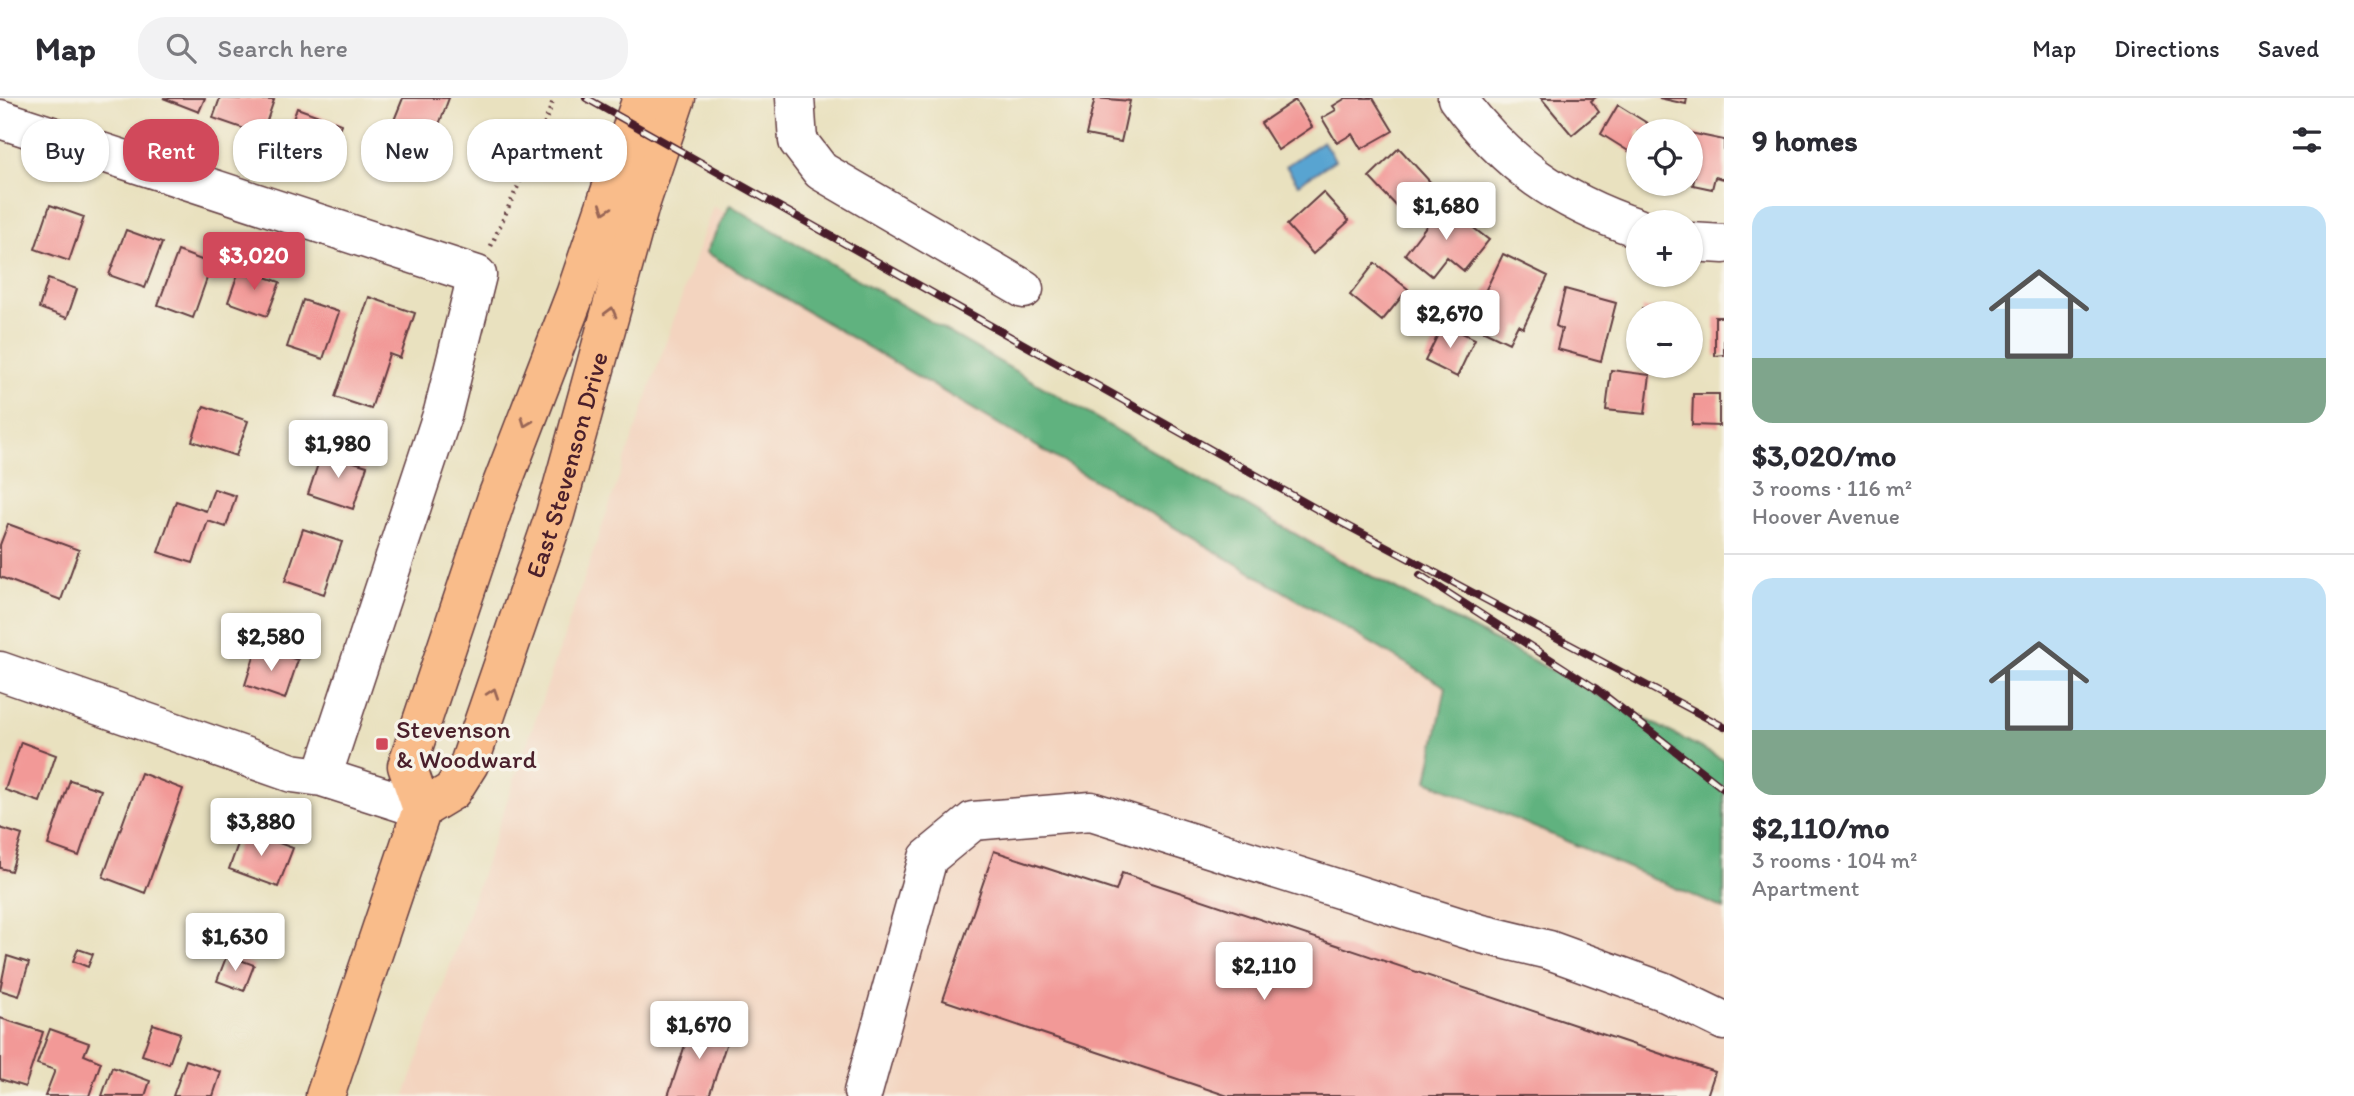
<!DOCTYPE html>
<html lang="en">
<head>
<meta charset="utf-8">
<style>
  :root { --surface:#fff; --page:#f2f2f3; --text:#2b2b33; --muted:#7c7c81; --line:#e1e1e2; --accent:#d1495b }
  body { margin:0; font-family:Itim,sans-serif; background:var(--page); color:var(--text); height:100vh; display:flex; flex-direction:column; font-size:26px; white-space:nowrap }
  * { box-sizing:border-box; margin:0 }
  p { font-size:23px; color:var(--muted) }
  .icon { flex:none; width:38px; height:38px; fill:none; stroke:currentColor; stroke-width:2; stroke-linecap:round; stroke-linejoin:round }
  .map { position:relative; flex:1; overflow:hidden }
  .panel { display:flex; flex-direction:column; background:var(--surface); width:630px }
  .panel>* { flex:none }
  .guide { position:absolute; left:21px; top:21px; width:665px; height:63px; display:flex; gap:14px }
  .fabs { position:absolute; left:1626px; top:21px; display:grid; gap:14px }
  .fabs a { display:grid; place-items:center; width:77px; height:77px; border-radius:50%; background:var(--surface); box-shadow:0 2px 5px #0004; font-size:35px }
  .price { position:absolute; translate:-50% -60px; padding:0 16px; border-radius:7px; background:#fff; color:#222; font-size:23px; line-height:46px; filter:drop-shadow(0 2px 4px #0008) }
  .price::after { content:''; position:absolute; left:50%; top:42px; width:21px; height:16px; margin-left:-10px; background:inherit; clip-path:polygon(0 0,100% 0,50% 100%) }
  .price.active { background:var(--accent); color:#fff }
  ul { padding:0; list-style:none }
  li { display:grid; align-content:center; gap:14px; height:371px; padding:0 28px }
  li+li { border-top:2px solid var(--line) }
  li span { display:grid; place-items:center; height:217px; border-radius:21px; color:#555 }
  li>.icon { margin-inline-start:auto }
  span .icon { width:126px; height:126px; fill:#fffc; stroke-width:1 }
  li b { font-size:30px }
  h2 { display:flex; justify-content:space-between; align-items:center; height:84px; padding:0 28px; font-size:30px }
  .tag { padding:0 24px; border-radius:28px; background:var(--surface); box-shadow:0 2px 5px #0004; font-size:24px; line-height:63px }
  .tag.active { background:var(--accent); color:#fff }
  header { display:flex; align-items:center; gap:42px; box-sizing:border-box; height:98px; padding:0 35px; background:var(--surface); border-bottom:2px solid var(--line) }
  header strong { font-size:33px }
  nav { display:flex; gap:38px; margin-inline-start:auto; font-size:24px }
  .search { width:490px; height:63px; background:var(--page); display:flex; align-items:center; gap:18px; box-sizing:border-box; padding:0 24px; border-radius:28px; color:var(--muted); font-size:26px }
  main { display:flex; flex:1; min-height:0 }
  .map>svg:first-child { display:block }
  .built { fill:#f3d4bf }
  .forest { fill:#60b27f; stroke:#556855; stroke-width:2 }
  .water { fill:#58a4d1; stroke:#51627e; stroke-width:2 }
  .building { fill:#f29997 }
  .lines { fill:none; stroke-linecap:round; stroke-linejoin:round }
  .minor-casing { stroke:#623c41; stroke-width:41 }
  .major-casing { stroke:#623c41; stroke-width:41 }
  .path { stroke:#623c41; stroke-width:4.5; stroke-dasharray:2 5; stroke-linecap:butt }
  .minor { stroke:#fff; stroke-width:38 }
  .major { stroke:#f9bc8a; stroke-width:38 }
  .rail-casing { stroke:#4a1f2b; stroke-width:8 }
  .rail { stroke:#f7f3e8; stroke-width:5; stroke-dasharray:16; stroke-linecap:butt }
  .oneway { stroke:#996656 }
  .poi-dot { fill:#d1495b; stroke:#f7f3e8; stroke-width:2.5 }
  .labels { text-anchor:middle; stroke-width:7; stroke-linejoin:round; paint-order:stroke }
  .street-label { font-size:26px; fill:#4a1f2b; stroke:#f7f3e8 }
  .poi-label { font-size:26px; fill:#4a1f2b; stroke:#f7f3e8; text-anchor:start }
</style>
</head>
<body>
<header>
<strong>Map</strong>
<div class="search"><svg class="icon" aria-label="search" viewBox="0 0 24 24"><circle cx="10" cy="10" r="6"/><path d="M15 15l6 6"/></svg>Search here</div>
<nav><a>Map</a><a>Directions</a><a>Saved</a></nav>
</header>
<main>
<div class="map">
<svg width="1724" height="998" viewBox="0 0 1724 998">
  <rect width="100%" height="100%" fill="#f7f3e8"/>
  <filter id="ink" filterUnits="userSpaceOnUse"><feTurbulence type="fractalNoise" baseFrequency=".0143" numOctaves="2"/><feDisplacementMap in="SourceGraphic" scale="14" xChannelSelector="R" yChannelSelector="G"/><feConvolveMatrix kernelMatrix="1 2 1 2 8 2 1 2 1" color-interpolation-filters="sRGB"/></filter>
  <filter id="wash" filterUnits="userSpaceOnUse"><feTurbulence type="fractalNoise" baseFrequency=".00686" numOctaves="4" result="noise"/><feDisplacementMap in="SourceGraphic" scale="28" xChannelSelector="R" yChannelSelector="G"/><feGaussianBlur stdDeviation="1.57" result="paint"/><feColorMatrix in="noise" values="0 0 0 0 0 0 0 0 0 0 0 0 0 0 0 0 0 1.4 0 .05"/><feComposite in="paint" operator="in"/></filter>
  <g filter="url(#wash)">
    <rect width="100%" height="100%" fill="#e9e1bf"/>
    <!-- built -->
    <path class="built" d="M713,108l1011,564v326h-1319z"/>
    <!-- forest -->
    <path class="forest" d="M730,107l610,355 384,200v149l-297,-128 19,-94 -740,-435z"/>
    <!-- water -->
    <path class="water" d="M1323,43l12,19 -37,24 -12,-18z"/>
    <g id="blocks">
      <!-- building -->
      <path class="building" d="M163,0h42l-6,14z
        M220,0l54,2 -12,35 -49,-17z
        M403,0h46l-20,53 -41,-16z
        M1095,0l35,3 -9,41 -35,-7z
        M1346,0h27l20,33 -32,18 -9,-15 -15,9 -15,-25 14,-8 -3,-4z
        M1541,0h54l-4,3 8,11 -27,23z
        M1659,0h28l-1,6z
        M1295,2l17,27 -34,23 -17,-27z
        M1618,7l42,26h-22v26l-37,-23z
        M297,10l44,16 -18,47 -43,-16z
        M1690,35l34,7v39l-9,-2 -3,12 -19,-4 2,-11 -5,-1z
        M1399,50l34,37 -30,28 -34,-36z
        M1323,94l26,29 -36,33 -26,-29z
        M1443,106l46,36 -25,31 -17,-14 -15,19 -27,-22z
        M50,107l34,12 -15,44 -34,-12z
        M126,132l36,13 -17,45 -36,-13z
        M178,153l34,13 -19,54 -35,-13z
        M1503,156l45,22 -25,52 -5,-3 -9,18 -27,-13 9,-18 -13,-6z
        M1375,165l33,26 -26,32 -32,-26z
        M240,170l40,14 -13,34 -39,-14z
        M48,181l29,10 -10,29 -28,-10z
        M1565,191l51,14 -15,58 -44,-12 5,-20 -6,-3z
        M369,199l46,16 -15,45 -11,-4 -18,55 -36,-12z
        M303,202l36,12 -16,47 -36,-12z
        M1642,210l29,3v2h-29z
        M1715,219h9v38l-9,1z
        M1443,226l32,15 -18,38 -32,-16z
        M1611,272l39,5 -5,39 -39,-4z
        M1693,296h26v32l-27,-1z
        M204,308l44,15 -12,35 -44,-15z
        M322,354l45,14 -14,43 -45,-15z
        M214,391l22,7 -10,31 -18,-6 -15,42 -35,-11 18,-51 30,10z
        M8,426l71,26 -18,50 -61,-23v-32z
        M303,431l39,13 -18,52 -39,-13z
        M257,549l41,13 -13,39 -40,-14z
        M21,644l35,13 -16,47 -35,-12z
        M141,675l42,16 -38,104 -42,-16z
        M70,682l31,10 -22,66 -31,-11z
        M0,730l22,7 -11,36 -11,-3z
        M243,732l50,18 -15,39 -49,-18z
        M994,753l122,40 6,-18 593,199 -8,24h-479l-285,-96z
        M78,851l15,5 -5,13 -15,-6z
        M227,857l27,10 -10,26 -27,-10z
        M7,858l22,7 -10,33 -19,-6z
        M0,920l43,14 -18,55 -25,-8z
        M693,923l37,12 -21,63h-41z
        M153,926l27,9 -11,31 -27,-9z
        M50,931l39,14 -5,12 17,7 -12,34h-44l10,-26 -18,-6z
        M186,962l35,12 -8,24h-40z
        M112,969l38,14 -5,15h-43z"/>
    </g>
  </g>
  <g filter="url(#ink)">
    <use href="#blocks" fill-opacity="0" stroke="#623c41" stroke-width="2"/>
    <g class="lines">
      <defs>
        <path id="minor" d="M795,0l3,43 23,30 203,118
          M1457,0c50,67 102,103 181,130
          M0,21l477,156 -34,137 -121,365
          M1690,144l34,2
          M0,573l292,102 30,4 100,32
          M863,994l65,-234 45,-37 118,-10 391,123 67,16 113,41 62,30"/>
        <g id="major">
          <path id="s1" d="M422,711l30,-18 17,-27 86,-250 85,-309 36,-107"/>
          <path d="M325,998l97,-287 -15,-43 90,-269 78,-202 67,-197"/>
        </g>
      </defs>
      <!-- minor casing -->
      <use href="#minor" class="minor-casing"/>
      <!-- major casing -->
      <use href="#major" class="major-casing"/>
      <!-- path -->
      <path class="path" d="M491,148l49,-109 14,-39"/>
      <!-- minor -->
      <use href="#minor" class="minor"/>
      <!-- major -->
      <use href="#major" class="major"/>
      <defs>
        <path id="rail" d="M586,0l734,413 404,216
          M1420,477l175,113 129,101"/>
      </defs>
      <!-- rail casing -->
      <use href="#rail" class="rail-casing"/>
      <!-- rail -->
      <use href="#rail" class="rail"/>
    </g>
    <!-- one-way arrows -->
    <defs><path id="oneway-chevron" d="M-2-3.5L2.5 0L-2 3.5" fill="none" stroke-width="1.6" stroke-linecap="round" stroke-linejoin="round" transform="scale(1.75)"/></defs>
    <g class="oneway">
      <use href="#oneway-chevron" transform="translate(605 111) rotate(109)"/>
      <use href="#oneway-chevron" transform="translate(611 214) rotate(-75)"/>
      <use href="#oneway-chevron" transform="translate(526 324) rotate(111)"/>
      <use href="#oneway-chevron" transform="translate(493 595) rotate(-71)"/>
    </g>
  </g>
  <!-- markers -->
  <rect class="poi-dot" x="375" y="639" width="14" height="14" rx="3.5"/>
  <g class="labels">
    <!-- street labels -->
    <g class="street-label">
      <text dy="9" stroke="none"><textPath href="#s1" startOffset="382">East Stevenson Drive</textPath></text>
    </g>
    <!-- poi labels -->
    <g class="poi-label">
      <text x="396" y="640">Stevenson<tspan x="396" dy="30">&amp; Woodward</tspan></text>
    </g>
  </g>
</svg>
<div class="fabs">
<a><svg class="icon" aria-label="locate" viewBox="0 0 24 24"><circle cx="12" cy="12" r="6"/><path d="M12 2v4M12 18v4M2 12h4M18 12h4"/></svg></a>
<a>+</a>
<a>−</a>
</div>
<b class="price" style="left:1446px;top:144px">$1,680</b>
<b class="price active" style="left:254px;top:194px">$3,020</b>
<b class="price" style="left:1450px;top:252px">$2,670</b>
<b class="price" style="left:338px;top:382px">$1,980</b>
<b class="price" style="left:271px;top:575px">$2,580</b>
<b class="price" style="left:261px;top:760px">$3,880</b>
<b class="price" style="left:235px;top:875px">$1,630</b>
<b class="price" style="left:1264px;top:904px">$2,110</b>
<b class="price" style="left:699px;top:963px">$1,670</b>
<div class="guide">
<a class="tag">Buy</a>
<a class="tag active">Rent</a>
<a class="tag">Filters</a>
<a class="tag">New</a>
<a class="tag">Apartment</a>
</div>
</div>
<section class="panel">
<h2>9 homes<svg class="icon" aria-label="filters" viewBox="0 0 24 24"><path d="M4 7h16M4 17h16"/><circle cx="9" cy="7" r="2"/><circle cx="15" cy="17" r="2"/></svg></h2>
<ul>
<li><span style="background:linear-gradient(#bfe0f5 70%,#7fa58c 0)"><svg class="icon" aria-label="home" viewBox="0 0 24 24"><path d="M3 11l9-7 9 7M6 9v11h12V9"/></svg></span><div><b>$3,020/mo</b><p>3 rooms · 116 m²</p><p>Hoover Avenue</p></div></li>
<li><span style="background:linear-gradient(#bfe0f5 70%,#7fa58c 0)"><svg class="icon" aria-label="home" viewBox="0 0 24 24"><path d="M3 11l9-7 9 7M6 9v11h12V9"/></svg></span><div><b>$2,110/mo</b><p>3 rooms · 104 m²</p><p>Apartment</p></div></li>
</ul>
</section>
</main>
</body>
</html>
